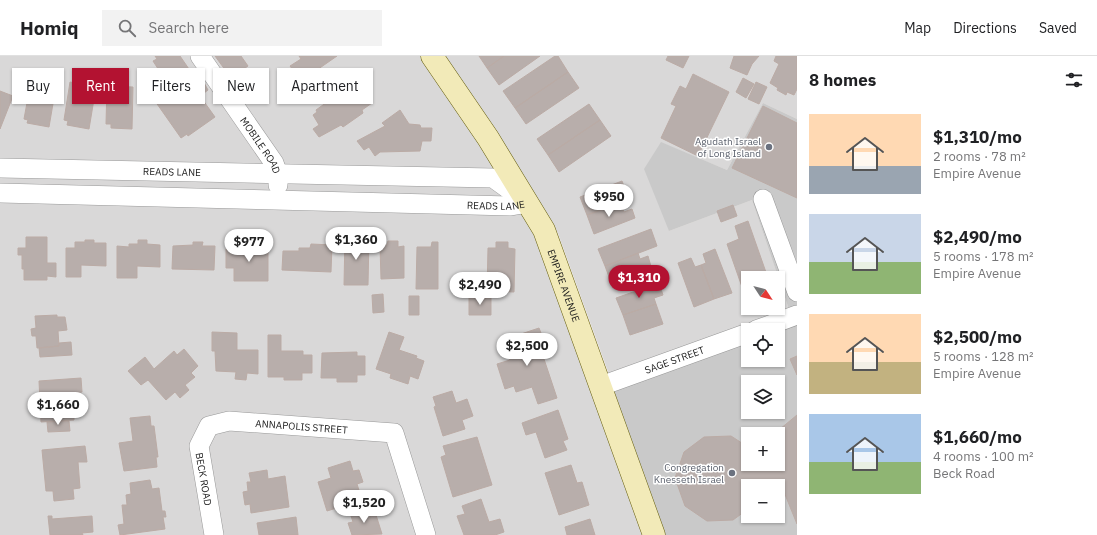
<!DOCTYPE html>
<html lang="en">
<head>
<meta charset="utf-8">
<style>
  :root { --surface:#fff; --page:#f2f2f2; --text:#202124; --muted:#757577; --line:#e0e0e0; --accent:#b31231 }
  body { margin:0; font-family:"IBM Plex Sans",sans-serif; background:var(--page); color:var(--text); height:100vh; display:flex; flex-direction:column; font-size:15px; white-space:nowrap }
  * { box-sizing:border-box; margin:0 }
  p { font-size:13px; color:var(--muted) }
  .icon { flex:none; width:22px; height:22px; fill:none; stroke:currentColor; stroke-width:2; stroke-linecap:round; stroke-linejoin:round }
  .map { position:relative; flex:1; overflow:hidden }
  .side { display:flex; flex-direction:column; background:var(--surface); width:300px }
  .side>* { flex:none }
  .banner { position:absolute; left:12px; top:12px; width:380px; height:36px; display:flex; gap:8px }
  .needle { width:26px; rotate:126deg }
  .fabs { position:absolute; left:741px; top:215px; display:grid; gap:8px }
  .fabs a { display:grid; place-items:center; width:44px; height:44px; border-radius:0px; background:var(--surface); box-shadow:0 1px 3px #0004; font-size:20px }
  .price { position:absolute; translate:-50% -34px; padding:0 9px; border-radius:14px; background:#fff; color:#222; font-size:13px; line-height:26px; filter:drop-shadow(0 1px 2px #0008) }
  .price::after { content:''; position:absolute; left:50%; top:24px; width:12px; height:9px; margin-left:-6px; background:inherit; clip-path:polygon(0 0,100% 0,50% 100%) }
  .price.on { background:var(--accent); color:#fff }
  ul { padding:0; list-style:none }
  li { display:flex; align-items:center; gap:12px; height:100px; padding:0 12px }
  li span { display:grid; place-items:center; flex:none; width:112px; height:80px; border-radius:0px; color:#555 }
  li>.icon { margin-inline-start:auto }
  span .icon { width:48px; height:48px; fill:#fffc; stroke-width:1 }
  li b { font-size:17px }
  h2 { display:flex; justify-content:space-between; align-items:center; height:48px; padding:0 12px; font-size:17px }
  .chip { padding:0 14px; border-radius:0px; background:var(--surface); box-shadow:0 1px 3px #0004; font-size:14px; line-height:36px }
  .chip.on { background:var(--accent); color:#fff }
  header { display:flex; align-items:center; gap:24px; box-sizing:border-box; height:56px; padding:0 20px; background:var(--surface); border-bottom:1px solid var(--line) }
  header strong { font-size:19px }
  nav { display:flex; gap:22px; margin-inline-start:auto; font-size:14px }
  .search { width:280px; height:36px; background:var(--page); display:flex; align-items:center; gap:10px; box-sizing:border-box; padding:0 14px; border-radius:0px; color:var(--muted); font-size:15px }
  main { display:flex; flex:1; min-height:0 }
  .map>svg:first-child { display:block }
  .residential { fill:#d9d8d8; fill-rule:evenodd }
  .religious { fill:#c9c9c9; fill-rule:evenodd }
  .building { fill:#b8aeab; stroke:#bbaba5 }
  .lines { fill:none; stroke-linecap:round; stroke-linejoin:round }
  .street-casing { stroke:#989898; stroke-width:20 }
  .secondary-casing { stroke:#655e0e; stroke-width:23 }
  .street { stroke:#fff; stroke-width:19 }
  .secondary { stroke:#f2eab8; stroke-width:22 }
  .worship-dot { fill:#6b7280; stroke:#fff; stroke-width:1.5 }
  .labels { text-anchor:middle; stroke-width:3; stroke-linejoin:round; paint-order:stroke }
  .worship-label { font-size:10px; fill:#5b616d; stroke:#fff; text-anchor:end }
  .street-label { font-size:10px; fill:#1b1b1b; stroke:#fff }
</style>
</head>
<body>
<header>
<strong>Homiq</strong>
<div class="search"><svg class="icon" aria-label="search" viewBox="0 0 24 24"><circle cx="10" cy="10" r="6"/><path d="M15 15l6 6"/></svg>Search here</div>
<nav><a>Map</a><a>Directions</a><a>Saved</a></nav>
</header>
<main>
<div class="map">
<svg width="797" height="479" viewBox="0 0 797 479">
  <rect width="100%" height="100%" fill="#ebe6e1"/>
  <!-- residential -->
  <path class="residential" d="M0,0h429l100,148 125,331h-654z
    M438,0h359v63l-34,-16 -36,67 -65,-27 7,88 83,-31 40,118 -180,64 -54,-149zM748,222h30v30h-30z"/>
  <!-- religious -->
  <path class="religious" d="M763,47l34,16v416h-143l-52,-149 146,-52v26h30v-30l14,-12 -40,-118 -83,31 -25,-62 17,-27 66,28zM748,326h30v30h-30zM748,378h30v30h-30zM748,430h30v30h-30z"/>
  <!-- building -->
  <path class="building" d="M155,0h25l11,16 -27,18 -8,-11 6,-4 -9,-14 4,-2z
    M215,0h26l7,10 -17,12z
    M299,0h38l-36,25 -11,-15 11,-7z
    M479,0h25l-17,12z
    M504,0h36l-41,29 -12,-17z
    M555,0h3l10,16 -53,36 -12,-17z
    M668,0h21l-6,12 -17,-8z
    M734,0h25l-7,8 -5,11 -17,-7z
    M776,0h21v33l-3,6 -7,-3 -1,3 -9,-5 1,-2 -8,-5 9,-19 -5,-3z
    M568,16l11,16 -53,36 -11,-16z
    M41,18l11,1 -1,10 5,1 -7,41 -22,-4 1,-3 -4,-1 7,-38 8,2z
    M693,18l36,18 -31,64 -37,-18 15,-32 -5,-2 9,-18 6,3z
    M743,22l11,6 -8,14 -10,-6z
    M203,25l5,9 -8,6 15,21 -27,19 -1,-2 -6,4 -26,-37 18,-12 6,9z
    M344,25l4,6 9,-6 15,22 -10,7 1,3 -20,14 -2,-2 -22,12 -6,-8 6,-4 -6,-10 4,-3 -1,-2 11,-8 -1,-2 12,-8 -4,-5z
    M70,26l26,5 -7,42 -22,-4 1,-4 -4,-1z
    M756,26l11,5 -8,17 -11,-5z
    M107,30l26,1 -1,42 -21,-1v-4h-5z
    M0,35l13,5 -13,33z
    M589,48l11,16 -52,35 -11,-16z
    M763,50l34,17v75l-65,-30z
    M400,54l9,14 11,1 1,3h11l-1,13h-9l-2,10 -40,1 -5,4 -6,-9 -5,3 -7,-9 28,-15 -3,-3z
    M600,64l11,16 -52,36 -11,-17z
    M622,125l5,13 -9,3 2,6 -33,12 -7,-18z
    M620,147l4,9 8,-3 3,9 -41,16 -7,-19z
    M733,149l4,11 -16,6 -4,-11z
    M748,165l20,57h-20v7l-6,2 -15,-43 12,-5 -4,-13z
    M651,173l6,17 -52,20 -7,-17z
    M26,181h21v26h9v14l-9,-1v4h-23v-11h-2v-14h-4v-7h8z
    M345,181l24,1 -1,47h-24z
    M85,184h9v3h12v23l-25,-1v12h-15v-29h9v-6h10z
    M138,184h9v4l13,1v22l-23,-1v12h-20v-32l12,1v-3h9z
    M388,185h10v6l6,-1v32l-23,1 -1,-33 7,-1z
    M193,186h10l-1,4h13l-1,24 -42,-1 1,-23 20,-1z
    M432,186h6v47h-22l1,-42h14z
    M496,186h12v6l7,1 -1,43 -27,-1 1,-43h8z
    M249,188h19v37h-34v-13h-8v-19l23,-2z
    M311,188l21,1 -1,27 -49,-2 1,-19h16v-3h11z
    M715,193l17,44 -18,6 -13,-34 5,-2 -3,-9z
    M638,197l2,6 8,-3 4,14 -40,15 -7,-19z
    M691,202l4,9 6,-2 13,34 -20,8 -16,-44z
    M659,227l4,12 -9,3 2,6 -33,11 -7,-17z
    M383,238l1,18 -11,1 -1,-18z
    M409,240h10v19h-10z
    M469,242h22v17h-22z
    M656,248l7,20 -33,11 -7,-20z
    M57,259v2h8l2,13 -9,1 1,15 -22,2 -1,-12h-4l-1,-7 5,-1 -1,-12z
    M539,272l2,5 -5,2 21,63 -19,6 -6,-17 -16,5 -2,-6 -9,3 -8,-25 13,-4 -7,-20z
    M212,276l25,1v17h21v24l-11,-1 -1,7 -11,-1 1,-7 -20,-1 -1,-20h-3z
    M389,276l15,5 -5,13 18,6 -1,2 8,3 -6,18 -8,-3 -2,8 -18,-6 1,-4 -15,-5z
    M268,279h13v16h22v4h9v18h-10v7h-18v-3h-16z
    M71,286l1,13 -32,2 -1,-9 20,-2v-3z
    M184,293l14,17 -7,7 4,4 -10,8 4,5 -9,8 -5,-6 -9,8 -18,-20 -7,5 -13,-14 17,-14 9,12 20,-18 3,4z
    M357,296v4h8v19h-8v7h-20v-4h-16l1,-25z
    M797,300v19l-7,-16z
    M81,322l1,14 -9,1 1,27 -33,2 -2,-41z
    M452,335l4,12 11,-4 6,17 -11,4 3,9 -22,7 -9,-29 2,-1 -3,-9z
    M558,354l10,29 -5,2 4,9 -22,8 -9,-26 -10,3 -4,-12z
    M797,359v109l-17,-42 -18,1 -1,3h-13v23l-15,11 -26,1 -22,-15 -10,-28 9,-26 20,-15 27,-1 17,11v17h30v-30h-4z
    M150,360l1,10h3l4,31h-2l1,10 -33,4 -5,-28 14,-2 -3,-23z
    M69,365l1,10 -22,1 -1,-10z
    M477,381l15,48 -39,12 -12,-40 5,-2 -3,-9z
    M85,390l2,16h-9l2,26 -7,1 1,10 -20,2 -1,-10h-7l-4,-41z
    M350,405l3,10 6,-1 4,12 -6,2 5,16 -35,11 -9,-29 13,-4 -3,-10z
    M571,409l6,18 5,-1 7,23 -30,10 -14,-42z
    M267,414l1,9 17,-3 4,31 -38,6 -1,-9 -5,1 -2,-13 5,-1 -1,-9h4l-2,-9z
    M150,424l2,9 7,-1 3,23h3l1,6h-3l2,12 -45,6 -2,-10 6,-1 -2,-19h5l-1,-10 5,-1 -1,-11z
    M481,443l8,23 11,-3 4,13 -9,3h-31l-7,-19 8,-2 -3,-8z
    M366,452l3,9 7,-2 6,19 -30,1 -4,-12 5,-1 -3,-9z
    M48,460h4v3l40,-3 1,16 -11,1 1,2h-33z
    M296,461l2,18h-39l-2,-12z
    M590,463l5,16h-28l-2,-8z"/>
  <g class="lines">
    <defs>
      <g id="street">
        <path id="s1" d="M200,0l74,107 4,11v11"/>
        <path id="s2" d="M0,112l493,10 32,23"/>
        <path id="s3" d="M0,137l511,13 17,-3"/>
        <path d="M763,143l34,93"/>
        <path d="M756,274l41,-15"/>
        <path id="s4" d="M601,330l147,-53"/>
        <path id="s5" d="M214,479l-15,-89 10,-20 20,-5 165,12 32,102"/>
      </g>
      <g id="secondary">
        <path id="s6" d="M432,0l56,82 56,92 110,305"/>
      </g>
    </defs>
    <!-- street casing -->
    <use href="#street" class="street-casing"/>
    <!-- secondary casing -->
    <use href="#secondary" class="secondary-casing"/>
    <!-- street -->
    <use href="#street" class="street"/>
    <!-- secondary -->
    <use href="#secondary" class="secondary"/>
  </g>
  <!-- markers -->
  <g class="worship-dot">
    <circle cx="769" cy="91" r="4"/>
    <circle cx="732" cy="417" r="4"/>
  </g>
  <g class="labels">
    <!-- worship labels -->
    <g class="worship-label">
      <text x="761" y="89">Agudath Israel<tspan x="761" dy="12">of Long Island</tspan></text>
      <text x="724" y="415">Congregation<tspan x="724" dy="12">Knesseth Israel</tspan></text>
    </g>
    <!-- street labels -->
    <g class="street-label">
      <text dy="4" stroke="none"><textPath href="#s1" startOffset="108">MOBILE ROAD</textPath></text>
      <text dy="4" stroke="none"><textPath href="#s2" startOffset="172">READS LANE</textPath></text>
      <text dy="4" stroke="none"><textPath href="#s3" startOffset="496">READS LANE</textPath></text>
      <text dy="4" stroke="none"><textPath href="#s6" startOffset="266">EMPIRE AVENUE</textPath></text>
      <text dy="4" stroke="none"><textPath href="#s4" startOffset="78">SAGE STREET</textPath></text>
      <text dy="4" stroke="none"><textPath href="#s5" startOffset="206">ANNAPOLIS STREET</textPath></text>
      <text transform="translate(204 423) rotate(80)" y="4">BECK ROAD</text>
    </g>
  </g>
</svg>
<div class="fabs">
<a><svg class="needle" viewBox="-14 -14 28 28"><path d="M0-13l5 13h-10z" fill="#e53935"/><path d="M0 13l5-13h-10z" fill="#757577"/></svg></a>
<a><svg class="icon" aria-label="locate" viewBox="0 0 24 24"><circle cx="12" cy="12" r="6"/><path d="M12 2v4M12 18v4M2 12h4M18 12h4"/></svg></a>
<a><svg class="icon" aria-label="layers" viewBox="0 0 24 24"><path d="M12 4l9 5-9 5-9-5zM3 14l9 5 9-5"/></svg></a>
<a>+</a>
<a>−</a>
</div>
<b class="price" style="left:609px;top:162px">$950</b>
<b class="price" style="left:356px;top:205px">$1,360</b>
<b class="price" style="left:249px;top:207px">$977</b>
<b class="price on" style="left:639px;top:243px">$1,310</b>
<b class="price" style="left:480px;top:250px">$2,490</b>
<b class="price" style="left:527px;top:311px">$2,500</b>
<b class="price" style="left:58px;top:370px">$1,660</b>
<b class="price" style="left:364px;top:468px">$1,520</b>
<div class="banner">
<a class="chip">Buy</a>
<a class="chip on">Rent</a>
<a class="chip">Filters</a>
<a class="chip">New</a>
<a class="chip">Apartment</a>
</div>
</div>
<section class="side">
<h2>8 homes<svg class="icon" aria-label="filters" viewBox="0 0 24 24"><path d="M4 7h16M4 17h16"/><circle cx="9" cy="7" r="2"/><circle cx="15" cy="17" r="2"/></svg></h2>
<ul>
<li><span style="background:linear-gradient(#ffd9b3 65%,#9aa5b1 0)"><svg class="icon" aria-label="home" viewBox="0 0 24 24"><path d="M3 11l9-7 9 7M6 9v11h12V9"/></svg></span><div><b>$1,310/mo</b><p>2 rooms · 78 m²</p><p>Empire Avenue</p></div></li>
<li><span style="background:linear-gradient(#c9d6e8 60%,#8fb573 0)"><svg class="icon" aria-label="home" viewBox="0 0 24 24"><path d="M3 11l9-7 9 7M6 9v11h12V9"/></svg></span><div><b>$2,490/mo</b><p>5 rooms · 178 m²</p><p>Empire Avenue</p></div></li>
<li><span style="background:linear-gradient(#ffd9b3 60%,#c2b280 0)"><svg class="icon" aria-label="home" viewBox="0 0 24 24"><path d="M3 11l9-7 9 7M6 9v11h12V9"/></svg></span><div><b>$2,500/mo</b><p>5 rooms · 128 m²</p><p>Empire Avenue</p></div></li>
<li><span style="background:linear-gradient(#a9c7e8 60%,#8fb573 0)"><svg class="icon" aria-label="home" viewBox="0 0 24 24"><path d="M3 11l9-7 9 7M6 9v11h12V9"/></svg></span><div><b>$1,660/mo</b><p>4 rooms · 100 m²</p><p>Beck Road</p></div></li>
</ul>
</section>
</main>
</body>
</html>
